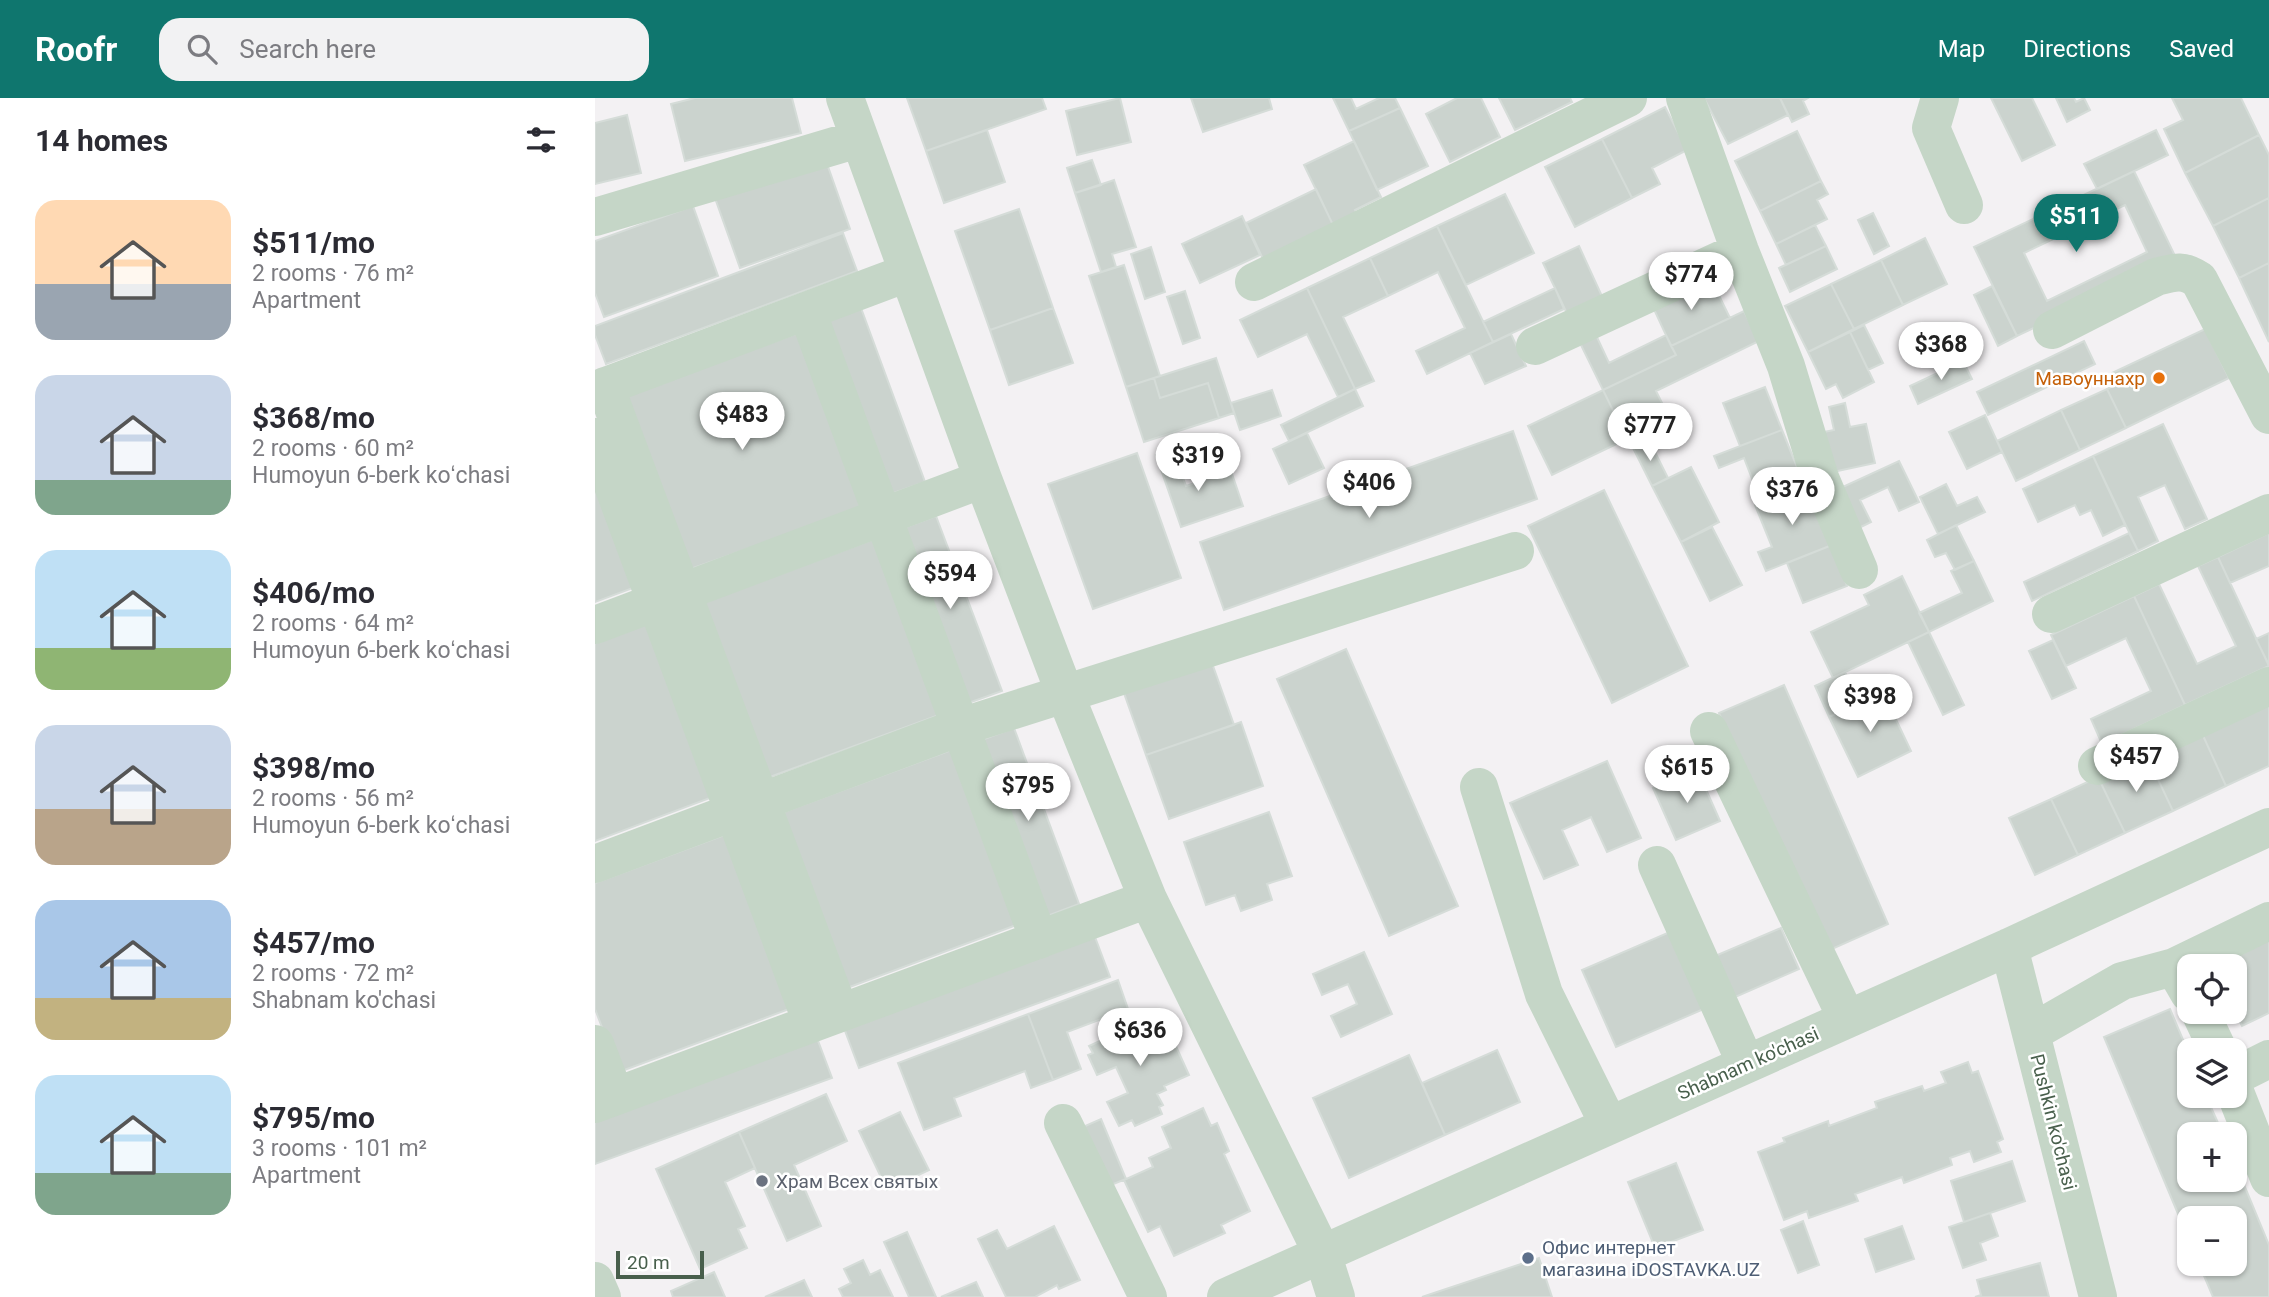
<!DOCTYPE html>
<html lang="en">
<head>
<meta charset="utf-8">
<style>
  :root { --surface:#fff; --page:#f2f2f3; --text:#2b2b33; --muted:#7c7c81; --accent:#0f766e }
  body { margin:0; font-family:Roboto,sans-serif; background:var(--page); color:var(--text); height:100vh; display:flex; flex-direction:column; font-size:26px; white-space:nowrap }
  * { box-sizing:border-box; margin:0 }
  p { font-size:23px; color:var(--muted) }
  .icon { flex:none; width:38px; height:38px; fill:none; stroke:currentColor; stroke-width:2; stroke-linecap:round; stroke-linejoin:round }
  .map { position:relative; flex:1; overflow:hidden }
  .side { display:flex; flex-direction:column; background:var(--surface); width:595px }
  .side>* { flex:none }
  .buttons { position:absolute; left:1582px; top:856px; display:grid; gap:14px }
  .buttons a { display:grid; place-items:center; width:70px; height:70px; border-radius:14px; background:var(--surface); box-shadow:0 2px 5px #0004; font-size:35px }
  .scale { position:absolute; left:21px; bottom:18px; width:88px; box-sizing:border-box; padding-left:7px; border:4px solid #485f4c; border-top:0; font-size:19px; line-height:24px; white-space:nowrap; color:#485f4c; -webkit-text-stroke:5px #fff; paint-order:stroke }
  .price { position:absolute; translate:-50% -60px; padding:0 16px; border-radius:24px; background:#fff; color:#222; font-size:23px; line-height:46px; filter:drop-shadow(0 2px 4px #0008) }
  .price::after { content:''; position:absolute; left:50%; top:42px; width:21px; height:16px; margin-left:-10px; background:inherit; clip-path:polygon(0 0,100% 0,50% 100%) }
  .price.active { background:var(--accent); color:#fff }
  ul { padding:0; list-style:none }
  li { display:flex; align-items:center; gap:21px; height:175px; padding:0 35px }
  li span { display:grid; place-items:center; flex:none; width:196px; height:140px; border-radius:21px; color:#555 }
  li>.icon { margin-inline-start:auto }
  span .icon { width:84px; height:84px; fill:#fffc; stroke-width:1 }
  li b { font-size:30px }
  h2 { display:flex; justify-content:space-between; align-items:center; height:84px; padding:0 35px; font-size:30px }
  header { display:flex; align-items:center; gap:42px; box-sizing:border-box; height:98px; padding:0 35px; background:var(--accent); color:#fff }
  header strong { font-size:33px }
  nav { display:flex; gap:38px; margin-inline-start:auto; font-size:24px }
  .search { width:490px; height:63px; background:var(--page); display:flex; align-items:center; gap:18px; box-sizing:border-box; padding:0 24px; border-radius:21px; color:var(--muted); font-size:26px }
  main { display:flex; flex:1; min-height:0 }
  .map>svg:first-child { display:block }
  .building { fill:#cbd3ce; stroke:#d5dcd8; stroke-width:2; fill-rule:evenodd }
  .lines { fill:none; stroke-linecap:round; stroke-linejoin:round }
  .minor { stroke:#c5d6c7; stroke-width:38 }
  .food-dot { fill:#e8710a; stroke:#fff; stroke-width:2.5 }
  .worship-dot { fill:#6b7280; stroke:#fff; stroke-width:2.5 }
  .service-dot { fill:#5c6f8a; stroke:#fff; stroke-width:2.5 }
  .labels { text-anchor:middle; stroke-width:5; stroke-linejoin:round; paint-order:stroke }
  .food-label { font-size:19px; fill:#c56008; stroke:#fff; text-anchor:end }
  .street-label { font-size:19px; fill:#485f4c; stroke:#fff }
  .worship-label { font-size:19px; fill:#5b616d; stroke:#fff; text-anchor:start }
  .service-label { font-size:19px; fill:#4e5e75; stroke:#fff; text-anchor:start }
</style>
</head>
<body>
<header>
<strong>Roofr</strong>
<div class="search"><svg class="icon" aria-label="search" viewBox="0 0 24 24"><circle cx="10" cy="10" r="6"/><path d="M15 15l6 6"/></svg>Search here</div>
<nav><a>Map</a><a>Directions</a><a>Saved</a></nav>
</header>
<main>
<section class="side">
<h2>14 homes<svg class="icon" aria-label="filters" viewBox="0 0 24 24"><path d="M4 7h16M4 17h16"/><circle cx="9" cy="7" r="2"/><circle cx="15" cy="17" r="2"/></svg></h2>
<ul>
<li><span style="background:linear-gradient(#ffd9b3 60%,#9aa5b1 0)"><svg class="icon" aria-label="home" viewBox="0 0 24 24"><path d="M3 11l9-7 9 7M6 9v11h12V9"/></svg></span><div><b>$511/mo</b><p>2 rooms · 76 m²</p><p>Apartment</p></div></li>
<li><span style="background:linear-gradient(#c9d6e8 75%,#7fa58c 0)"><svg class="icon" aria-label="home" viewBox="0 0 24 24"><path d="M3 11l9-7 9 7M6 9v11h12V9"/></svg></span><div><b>$368/mo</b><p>2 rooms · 60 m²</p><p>Humoyun 6-berk koʻchasi</p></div></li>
<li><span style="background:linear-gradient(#bfe0f5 70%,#8fb573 0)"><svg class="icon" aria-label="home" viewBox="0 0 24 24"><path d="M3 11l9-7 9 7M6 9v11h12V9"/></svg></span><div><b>$406/mo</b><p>2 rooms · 64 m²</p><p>Humoyun 6-berk koʻchasi</p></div></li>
<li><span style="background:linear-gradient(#c9d6e8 60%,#b9a48a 0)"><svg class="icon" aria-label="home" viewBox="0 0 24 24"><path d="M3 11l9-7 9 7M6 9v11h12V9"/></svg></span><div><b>$398/mo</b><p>2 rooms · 56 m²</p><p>Humoyun 6-berk koʻchasi</p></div></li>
<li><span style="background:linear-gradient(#a9c7e8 70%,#c2b280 0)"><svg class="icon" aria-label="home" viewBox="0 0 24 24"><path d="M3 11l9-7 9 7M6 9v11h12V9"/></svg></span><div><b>$457/mo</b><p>2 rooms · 72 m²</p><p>Shabnam ko'chasi</p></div></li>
<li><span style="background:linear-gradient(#bfe0f5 70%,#7fa58c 0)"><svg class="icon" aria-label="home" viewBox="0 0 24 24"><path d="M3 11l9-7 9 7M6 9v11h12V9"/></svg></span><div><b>$795/mo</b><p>3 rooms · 101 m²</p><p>Apartment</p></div></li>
</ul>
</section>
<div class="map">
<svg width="1674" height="1199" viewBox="0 0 1674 1199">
  <rect width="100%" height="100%" fill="#f3f1f3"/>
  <!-- building -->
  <path class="building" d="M100,0h97l9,35 -116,28 -14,-57z
    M312,0h135l4,11 -120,42z
    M525,0l11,44 -54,13 -11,-44z
    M596,0h78l3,11 -69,23z
    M738,0h18l5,11 23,-11h16l5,10 -51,23z
    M862,0h24l19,39 -50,25 -24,-48z
    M904,0h71l2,4 -57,28z
    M1109,0h76l8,17 -60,29z
    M1185,0h28l-5,3 6,13 -17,8z
    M1396,0h41l23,47 -33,16z
    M1461,0h18l2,4 8,-4 6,12 -23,12z
    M1577,0h69l18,37 -74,38 -21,-44 19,-9z
    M1070,9l22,43 -35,18 8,16 -28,14 -30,-59z
    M805,10l28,58 -51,24 -28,-59z
    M32,17l14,58 -46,11v-61z
    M392,32l18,52 -61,21 -18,-52z
    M1561,32l12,25 -71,34 -13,-25z
    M1202,33l24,50 -61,30 -25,-50z
    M1664,37l10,20v43l-56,28 -28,-53z
    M1007,41l30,59 -57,29 -30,-60z
    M759,43l27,56 -26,13 2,4 -24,11 -29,-60z
    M230,60l25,71 -110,39 -25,-70z
    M497,62l9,25 -26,8 -8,-25z
    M1539,73l43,89 -160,76 -43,-89zM1530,107l22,47 -100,49 -23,-48z
    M519,82l22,67 -24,7 4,13 -15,5 -26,-79z
    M1226,83l7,13 -11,6 10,19 -51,25 -16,-33z
    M721,91l17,36 -70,34 -17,-36z
    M910,96l29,59 -68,32 -29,-59z
    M1674,100v65l-30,15 -26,-52z
    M98,108l25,70 -114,41 -9,-24v-52z
    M424,111l34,99 -63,22 -35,-99z
    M1278,115l16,33 -15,8 -16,-34z
    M647,118l18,39 -60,28 -18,-39z
    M1220,127l11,21 -40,19 -10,-21z
    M842,128l56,116 -66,32 -11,-23 49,-23 -27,-56 -50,24 -18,-38z
    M248,135l14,38 -251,93 -11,-29v-9z
    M1330,140l22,46 -44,21 -22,-45z
    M984,148l27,59 -35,17 -28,-59z
    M1231,148l11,23 -47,23 -11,-24z
    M556,149l14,45 -20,7 -14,-45z
    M775,160l18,38 -45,21 31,64 -19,8 -48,-101z
    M1286,162l22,45 -49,24 -23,-45z
    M1674,165v79l-30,-64z
    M529,167l36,111 -34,11 -37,-111z
    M1115,179l20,41 -59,28 -19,-41z
    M1236,186l23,45 -46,23 -23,-46z
    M1397,188l25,50 -19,10 -24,-51z
    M712,190l48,101 -17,8 -31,-63 -49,23 -18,-37z
    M960,190l9,21 -71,33 -10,-20z
    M590,193l15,47 -17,6 -16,-47z
    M266,210l64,174 -37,13 -64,-174z
    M458,210l20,55 -64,22 -19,-55z
    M1149,213l15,30 -103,50 14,28 -43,20 -24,-49 73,-35 -5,-9z
    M1269,227l19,38 -15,7 -18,-38z
    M1610,231l24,49 -103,50 -19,-39 10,-5 -5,-11z
    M206,234l63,176 -182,64 -63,-175z
    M1255,234l24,50 -31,16 -7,-14 -10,5 -18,-37z
    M1000,235l14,30 57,-28 10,20 -73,35 -24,-49z
    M916,236l15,32 -41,18 -15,-31z
    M1489,243l11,23 -107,51 -11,-23z
    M621,260l18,55 -15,5 -11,-35 -48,15 -6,-20z
    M1368,263l9,18 -54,25 -8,-18z
    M559,280l6,20 48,-15 11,35 -75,24 -18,-55z
    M1170,289l17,43 -42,16 -17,-43z
    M760,291l8,17 -74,35 -8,-16z
    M1512,291l19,39 -46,22 -19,-40z
    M677,292l9,26 -41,14 -9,-27z
    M1008,292l24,49 -75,36 -24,-49z
    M1250,305l5,24 16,-3 9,39 -47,10 -9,-40 15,-3 -5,-23z
    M1466,312l19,40 -64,31 -19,-40z
    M1390,317l17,37 -35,17 -18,-37z
    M1568,326l44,95 -22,10 -20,-44 -27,12 20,44 -20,10 -45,-95z
    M1187,332l17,42 -43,17 -12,-31 -25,10 -5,-12z
    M918,333l24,68 -313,111 -24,-68z
    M712,335l17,35 -35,16 -16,-35z
    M1054,342l19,38 -16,8 -19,-38z
    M578,351l13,37 45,-15 12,35 -62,21 -25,-72z
    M542,355l44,125 -88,31 -45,-125z
    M1498,358l32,69 -22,11 -12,-26 -11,5 -5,-10 -37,17 -15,-33z
    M0,363l46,124 -46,17z
    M1304,363l20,41 -20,9 -11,-24 -28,13 11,22 -18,9 -19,-40z
    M1096,369l28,55 -38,20 -29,-56z
    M1213,386l24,61 -66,26 -8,-19 14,-5 -17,-42z
    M1351,386l11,22 20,-9 8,15 -47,22 -18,-37z
    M1009,392l84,176 -76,37 -84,-177z
    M341,418l66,175 -39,14 -65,-175z
    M1361,427l18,36 -19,9 -9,-17 -11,4 -8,-17z
    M1117,429l30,58 -32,16 -29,-59z
    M1534,435l9,18 -106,50 -8,-19z
    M1674,435v33l-39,17 -12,-26z
    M279,441l65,176 -180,66 -65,-175z
    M1237,447l15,41 -44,17 -16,-40z
    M1623,459l51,109 -84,39 -51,-109 25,-12 38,80 39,-18 -38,-80z
    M1379,463l19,40 -64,31 -10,-19 43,-20 -11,-22z
    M1307,478l27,56 -96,46 -22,-46 58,-27 -5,-10z
    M1539,498l51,109 -83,39 -11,-25 60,-28 -25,-53 -60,28 -15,-31z
    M58,523l65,174 -123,46v-198z
    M1334,534l35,73 -21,10 -35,-73z
    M1674,535v32l-13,-26z
    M1458,542l23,48 -24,11 -23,-48z
    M751,551l112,257 -69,30 -112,-257z
    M617,565l22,62 -88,30 -22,-62z
    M1250,574l15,31 -31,14 -14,-31z
    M1189,587l104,239 -65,29 -104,-240z
    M1288,594l28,59 -53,26 -29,-60z
    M1674,599v69l-43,20 -26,-57z
    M646,624l22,64 -94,33 -23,-64z
    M419,630l65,176 -37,14 -66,-176z
    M1605,631l26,57 -53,25 -27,-57z
    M359,651l65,175 -180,67 -66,-175z
    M1551,656l27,57 -48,22 -27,-56z
    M1012,663l34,77 -34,14 -16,-35 -29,13 16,35 -34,14 -34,-76z
    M1102,671l23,52 -44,19 -23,-52z
    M1503,679l27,56 -47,22 -27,-56z
    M1456,701l27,56 -43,20 -26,-57z
    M674,714l23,64 -25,8 5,16 -31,11 -6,-16 -29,10 -22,-63z
    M140,733l65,174 -181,67 -24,-63v-126z
    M1084,830l34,77 -97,42 -34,-77z
    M1186,830l18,41 -66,29 -18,-42z
    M500,839l15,40 -251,91 -15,-40z
    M1674,841v74l-27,13 -7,-14v-42l4,-2 -6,-11z
    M769,854l28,62 -51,23 -10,-21 26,-12 -9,-20 -26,11 -9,-21z
    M523,882l10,29 -61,23 14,37 -28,11 -25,-66z
    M1575,911l19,45v42h17l17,38h-34v46h46v-17l34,82v52h-56l-14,-33h36v-46h-46v22l-85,-203z
    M566,915l28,62 -25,11 2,4 -9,4 6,11 -4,2 3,7 -27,12 -3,-6 -13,6 -12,-24 21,-9 -12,-26 -19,8 -9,-20 5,-2 -4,-7z
    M433,916l25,66 -22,8 -6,-17 -71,27 7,18 -37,14 -26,-67z
    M222,940l15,40 -237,86v-46z
    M902,952l23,52 -75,33 -23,-52z
    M814,957l36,80 -96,43 -36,-80z
    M1373,964l4,11 6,-2 25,68 -6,3 4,10 -27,10 -4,-11 -20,7 2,7 -48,18 -2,-6 -47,17 3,7 -49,17 -2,-7 -23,9 -26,-68 27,-10 -2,-4 45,-17 1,5 48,-18 -2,-6 47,-16 2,5 22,-8 -5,-11z
    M231,996l21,47 -53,24 27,61 -34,15 -48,-109z
    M608,1010l8,18 6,-3 12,28 -5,3 26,57 -29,14 4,8 -51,23 -14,-30 -12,6 -24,-52 29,-13 -4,-9 22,-10 -9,-21z
    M305,1014l29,58 -42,20 -28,-59z
    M506,1021l25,60 -25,10 -25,-59z
    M144,1034l16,36 -30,14 20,44 -7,3 9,19 -47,21 -44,-100z
    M1417,1063l13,40 -61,21 -13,-41z
    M1081,1065l27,67 -48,18 -27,-66z
    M1395,1115l8,23 -18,7 6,17 -23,8 -14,-41z
    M1208,1123l16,44 -21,8 -17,-43z
    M459,1128l26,54 -21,9 -2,-4 -22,12h-29l-28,-58 19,-9 10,19z
    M1307,1128l12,33 -38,13 -11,-33z
    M312,1134l29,65h-27l-25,-55z
    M944,1160l13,39h-130z
    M268,1162l7,15 10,-5 13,27h-50l-4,-8 12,-6 -7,-14z
    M1445,1165l9,34h-74l6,-2 -4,-15z
    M119,1174l11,25h-52l-2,-6z
    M209,1182l8,17h-47z
    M381,1184l7,15h-42z"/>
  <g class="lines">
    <!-- minor -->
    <path class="minor" d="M250,0l138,381 82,215 83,205 174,354 14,44
      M1090,0l55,153 46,115 34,112 39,92
      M1345,0l-9,30 33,77
      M0,119l263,-78
      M659,184l374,-184
      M212,213l232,629
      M1457,232l104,-53c19,-5 27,-8 43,3l70,135
      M940,248l205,-95
      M10,288l235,627
      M0,292l312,-117
      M0,339l217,586
      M1456,516l218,-101
      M0,527l388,-146
      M1114,633l138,288
      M1502,668l172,-80
      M884,689l65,207 65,131
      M0,766l365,-137 555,-176
      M1062,767l89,199
      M1414,849l89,350
      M1579,869l95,-46
      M1605,914l18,38
      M1436,935l91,-52 52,-14 15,26
      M0,946l20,52
      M1640,978l34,-17
      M1640,994l34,86
      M0,1006l553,-205
      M468,1025l85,174
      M0,1183l7,16
      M631,1199l783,-350 260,-120"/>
  </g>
  <!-- markers -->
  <circle class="food-dot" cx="1564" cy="280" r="7"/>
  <circle class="worship-dot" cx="167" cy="1083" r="7"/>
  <circle class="service-dot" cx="933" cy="1160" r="7"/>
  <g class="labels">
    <!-- food labels -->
    <g class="food-label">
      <text x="1550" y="287">Мавоуннахр</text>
    </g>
    <!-- street labels -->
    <g class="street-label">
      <text transform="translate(1153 965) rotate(-24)" y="7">Shabnam ko'chasi</text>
      <text transform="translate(1459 1024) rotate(76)" y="7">Pushkin ko'chasi</text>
    </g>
    <!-- worship labels -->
    <g class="worship-label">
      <text x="181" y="1090">Храм Всех святых</text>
    </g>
    <!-- service labels -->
    <g class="service-label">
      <text x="947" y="1156">Офис интернет<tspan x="947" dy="22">магазина iDOSTAVKA.UZ</tspan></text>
    </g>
  </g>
</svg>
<div class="buttons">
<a><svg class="icon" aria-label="locate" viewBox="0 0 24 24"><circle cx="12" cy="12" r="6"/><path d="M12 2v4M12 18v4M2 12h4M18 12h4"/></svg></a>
<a><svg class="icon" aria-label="layers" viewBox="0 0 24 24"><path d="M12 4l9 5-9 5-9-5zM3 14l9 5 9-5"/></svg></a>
<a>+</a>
<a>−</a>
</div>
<div class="scale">20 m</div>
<b class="price active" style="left:1481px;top:156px">$511</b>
<b class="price" style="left:1096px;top:214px">$774</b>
<b class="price" style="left:1346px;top:284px">$368</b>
<b class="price" style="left:147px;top:354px">$483</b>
<b class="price" style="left:1055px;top:365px">$777</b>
<b class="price" style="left:603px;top:395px">$319</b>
<b class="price" style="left:774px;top:422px">$406</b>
<b class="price" style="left:1197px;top:429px">$376</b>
<b class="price" style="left:355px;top:513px">$594</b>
<b class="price" style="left:1275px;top:636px">$398</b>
<b class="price" style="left:1541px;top:696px">$457</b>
<b class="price" style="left:1092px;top:707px">$615</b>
<b class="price" style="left:433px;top:725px">$795</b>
<b class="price" style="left:545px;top:970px">$636</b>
</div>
</main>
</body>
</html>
